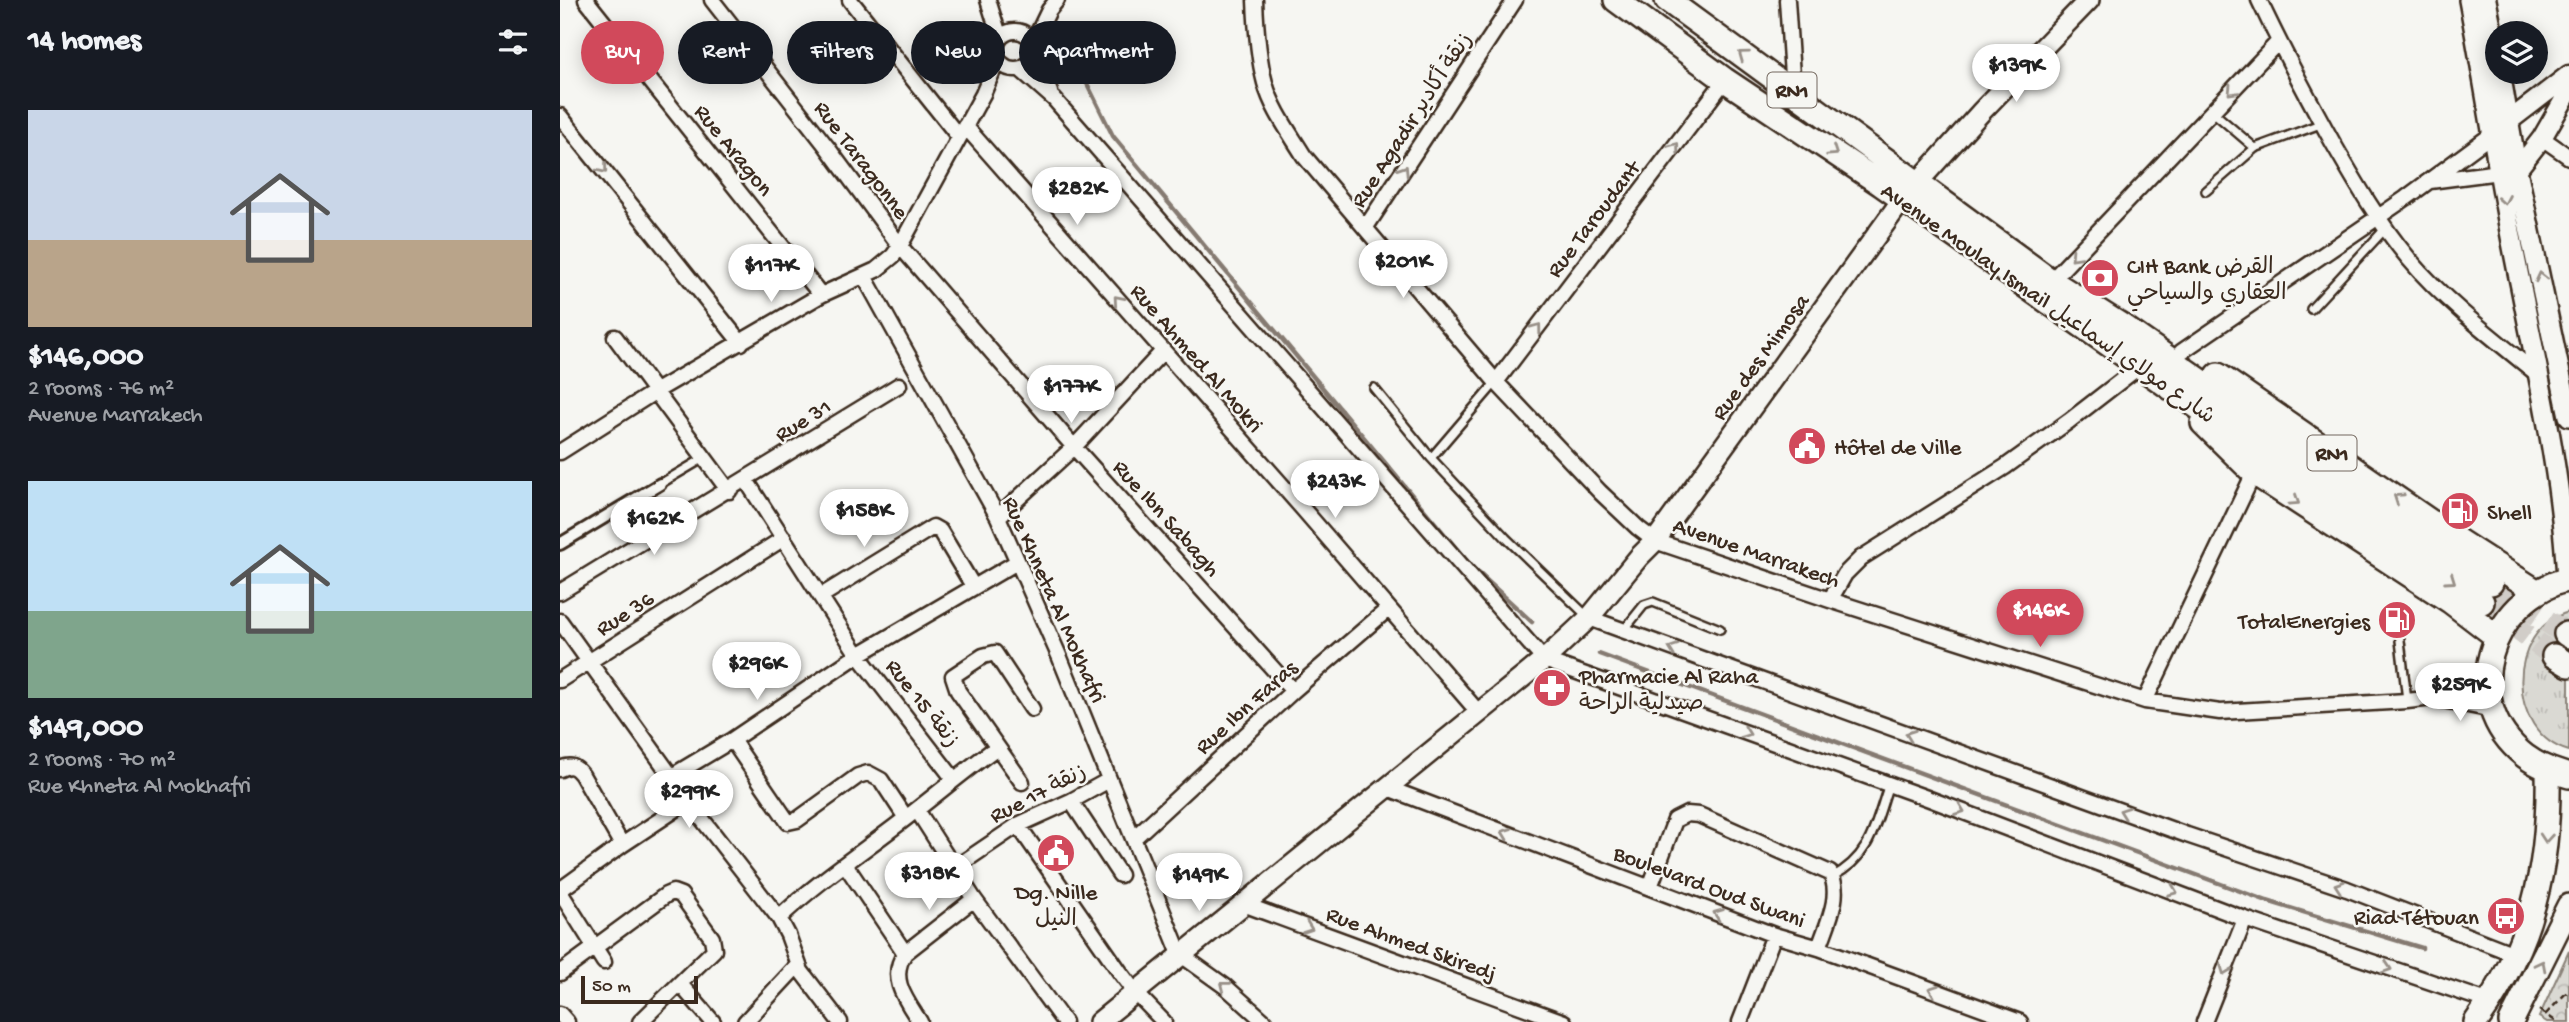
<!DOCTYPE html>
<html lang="en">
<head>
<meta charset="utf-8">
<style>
  :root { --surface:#171b24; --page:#242831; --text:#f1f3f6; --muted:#9ea1a6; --accent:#d1495b }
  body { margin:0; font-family:"Gochi Hand","Playpen Sans Arabic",sans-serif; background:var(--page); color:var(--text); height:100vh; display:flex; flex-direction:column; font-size:26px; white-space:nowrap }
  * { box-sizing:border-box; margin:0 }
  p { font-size:23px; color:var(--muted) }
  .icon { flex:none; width:38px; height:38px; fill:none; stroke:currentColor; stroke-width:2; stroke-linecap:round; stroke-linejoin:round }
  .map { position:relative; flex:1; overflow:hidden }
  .sheet { display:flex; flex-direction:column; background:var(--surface); width:560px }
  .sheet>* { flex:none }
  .guide { position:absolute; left:21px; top:21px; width:665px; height:63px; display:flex; gap:14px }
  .tools { position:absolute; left:1925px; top:21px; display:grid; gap:14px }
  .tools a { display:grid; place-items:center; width:63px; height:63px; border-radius:50%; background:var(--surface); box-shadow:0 4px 18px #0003; font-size:35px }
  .scale { position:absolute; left:21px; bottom:18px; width:117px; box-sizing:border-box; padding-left:7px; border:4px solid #3b2a1e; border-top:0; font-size:19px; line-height:24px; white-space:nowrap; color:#3b2a1e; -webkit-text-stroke:5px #f6f6f2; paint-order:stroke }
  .price { position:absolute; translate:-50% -60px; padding:0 16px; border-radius:24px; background:#fff; color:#222; font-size:23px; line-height:46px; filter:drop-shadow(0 2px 4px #0008) }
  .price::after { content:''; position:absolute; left:50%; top:42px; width:21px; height:16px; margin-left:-10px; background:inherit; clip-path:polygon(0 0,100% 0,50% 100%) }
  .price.active { background:var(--accent); color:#fff }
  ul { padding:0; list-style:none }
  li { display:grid; align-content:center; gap:14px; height:371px; padding:0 28px }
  li span { display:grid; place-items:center; height:217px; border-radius:0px; color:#555 }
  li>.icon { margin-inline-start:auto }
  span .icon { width:126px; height:126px; fill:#fffc; stroke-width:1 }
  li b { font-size:30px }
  h2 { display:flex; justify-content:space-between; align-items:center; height:84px; padding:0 28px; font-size:30px }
  .pill { padding:0 24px; border-radius:32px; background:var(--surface); box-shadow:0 4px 18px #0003; font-size:24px; line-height:63px }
  .pill.active { background:var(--accent); color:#fff }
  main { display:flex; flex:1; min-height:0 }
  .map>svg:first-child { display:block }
  .grass { fill:url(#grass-tufts); stroke:#8a8278; stroke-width:2 }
  .park { fill:url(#park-crowns); stroke:#8a8278; stroke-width:2 }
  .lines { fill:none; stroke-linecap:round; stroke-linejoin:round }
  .stream { stroke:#857a71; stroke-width:4.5 }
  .trunk-tunnel { stroke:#d1cdc8; stroke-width:23; stroke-dasharray:23 11; stroke-linecap:butt }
  .service-casing { stroke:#3b2a1e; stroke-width:12 }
  .pedestrian-casing { stroke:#3b2a1e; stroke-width:16 }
  .minor-casing { stroke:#3b2a1e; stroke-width:19 }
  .tertiary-casing { stroke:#3b2a1e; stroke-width:23 }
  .secondary-casing { stroke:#3b2a1e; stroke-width:24 }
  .trunk-casing { stroke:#3b2a1e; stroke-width:28 }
  .path { stroke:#3b2a1e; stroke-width:2.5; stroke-dasharray:7 5; stroke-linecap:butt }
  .service { stroke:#f6f6f2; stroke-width:7 }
  .pedestrian { stroke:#f6f6f2; stroke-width:10 }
  .minor { stroke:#f6f6f2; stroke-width:14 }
  .tertiary { stroke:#f6f6f2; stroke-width:18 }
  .secondary { stroke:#f6f6f2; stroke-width:19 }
  .trunk { stroke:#f6f6f2; stroke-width:23 }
  .oneway { stroke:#989088 }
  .labels { text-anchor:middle; stroke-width:5; stroke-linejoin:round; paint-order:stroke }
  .shield { fill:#f6f6f2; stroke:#73675e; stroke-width:2 }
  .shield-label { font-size:21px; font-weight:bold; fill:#3b2a1e }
  .street-label { font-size:23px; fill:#3b2a1e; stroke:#f6f6f2 }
  .poi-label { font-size:23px; fill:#3b2a1e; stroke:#f6f6f2; text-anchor:start }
</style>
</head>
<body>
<main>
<section class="sheet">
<h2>14 homes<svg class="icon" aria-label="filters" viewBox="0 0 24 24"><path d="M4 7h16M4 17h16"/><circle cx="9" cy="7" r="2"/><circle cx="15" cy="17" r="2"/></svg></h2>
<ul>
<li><span style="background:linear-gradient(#c9d6e8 60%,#b9a48a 0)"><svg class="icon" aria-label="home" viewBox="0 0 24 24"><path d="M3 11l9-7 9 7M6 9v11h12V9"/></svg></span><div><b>$146,000</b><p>2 rooms · 76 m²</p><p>Avenue Marrakech</p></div></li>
<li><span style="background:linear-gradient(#bfe0f5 60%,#7fa58c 0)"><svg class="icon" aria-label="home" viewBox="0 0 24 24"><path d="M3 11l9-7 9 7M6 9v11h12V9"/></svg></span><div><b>$149,000</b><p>2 rooms · 70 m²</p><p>Rue Khneta Al Mokhafri</p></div></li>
</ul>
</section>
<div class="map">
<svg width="2009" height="1022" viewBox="0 0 2009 1022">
  <defs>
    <pattern id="grass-tufts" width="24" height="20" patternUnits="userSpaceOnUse" patternTransform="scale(1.75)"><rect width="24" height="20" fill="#dad9d3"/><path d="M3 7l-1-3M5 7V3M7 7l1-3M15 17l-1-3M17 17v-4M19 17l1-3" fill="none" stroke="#bcbab5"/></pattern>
    <pattern id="park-crowns" width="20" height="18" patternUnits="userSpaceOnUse" patternTransform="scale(1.75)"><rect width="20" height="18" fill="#dad9d3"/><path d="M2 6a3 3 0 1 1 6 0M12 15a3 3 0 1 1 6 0" fill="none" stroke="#bcbab5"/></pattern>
  </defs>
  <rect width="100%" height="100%" fill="#f6f6f2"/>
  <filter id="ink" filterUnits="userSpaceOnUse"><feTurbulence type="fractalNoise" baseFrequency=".0143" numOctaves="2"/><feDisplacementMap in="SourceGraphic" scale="14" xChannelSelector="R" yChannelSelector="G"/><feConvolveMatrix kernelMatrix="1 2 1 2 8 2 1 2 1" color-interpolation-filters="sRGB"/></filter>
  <g filter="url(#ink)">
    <!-- grass -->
    <path class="grass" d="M2009,612v139c-63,-18 -64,-121 0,-139z"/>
    <!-- park -->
    <path class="park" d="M2009,951v71h-22l-8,-5z"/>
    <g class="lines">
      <!-- stream -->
      <path class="stream" d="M504,37l49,99 358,430 61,56
        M1039,654l668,247 155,47"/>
      <!-- trunk-tunnel -->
      <path class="trunk-tunnel" d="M1931,583l75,51
        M1922,602l72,54"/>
      <defs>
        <path id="service" d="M1653,112l42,36 68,-25
          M1646,191l49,-43
          M1751,309l74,-80
          M814,388l57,70 75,80 83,80
          M871,458l65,-76
          M100,484l44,-26
          M1064,630l20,-25 9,-3 67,27
          M1839,632l8,68
          M1272,877c40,-21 43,-53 57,-93"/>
        <path id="pedestrian" d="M0,544l100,-60"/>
        <path id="minor" d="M26,0l235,295
          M152,0l115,147 73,99 174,201 219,244
          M290,0l109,137
          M428,0l12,38
          M695,0c1,27 3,57 10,83 7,26 25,50 39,73l192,226 104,110 38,36 17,13 175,59 315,101 75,11 187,-11 26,-3 53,-25
          M1227,0l6,91
          M1699,0c23,49 48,96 74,143 23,40 46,80 76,116 36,43 89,83 132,118
          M436 50a19 19 0 1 1 38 0a19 19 0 1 1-38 0Z
          M473,43l16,-33 8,-10
          M473,56l17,36
          M460,69l34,30 490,561 383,138 318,121 245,83
          M0,116l181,227
          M405,126l338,383 176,204
          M1982,138l27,19
          M1870,181l77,-10
          M806,227l149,-227
          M304,276l134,241 62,141 120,296 46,33 39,35
          M1491,281l228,-240
          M55,337l114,154
          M1621,352l225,-154 92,-68
          M936,382l229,-302
          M0,452l96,-61 165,-96 55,-25 17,-14 7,-10 83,-152 15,-35
          M186,480l112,175 95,123
          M438,517l76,-70 89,-96
          M0,592l339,-207
          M261,596l112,-69 7,4 33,55
          M1270,600l15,-26 16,-16 144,-91 64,-46 71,-55
          M1029,618l598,217 160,54 170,66
          M0,621l142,198 77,99 9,17 13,36 39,51
          M0,680l224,-142
          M1873,698l60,12
          M1585,701l109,-228
          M172,740l56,82 9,-2 61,-44 10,-3 13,7 25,38
          M0,769c11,-5 15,-3 22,6l40,70
          M112,776l60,-36 126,-85 159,-93
          M462,782l-64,-91 -5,-15 30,-20 12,-3 37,56
          M825,787l389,148 45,13 201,74
          M511,801l49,74
          M357,810l57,89 90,123
          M458,825l102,147 16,21 28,29
          M574,838l159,-147 95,-82
          M285,864l60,89
          M393,869l65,-44 53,-24 38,-21
          M1090,887l25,-67 12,-6 12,1 131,58c13,22 -4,53 -11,75
          M0,890l62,-45 68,-45
          M0,892l44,70
          M683,904l321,118
          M219,918c42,-40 91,-71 136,-107 27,-21 53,-43 81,-63
          M0,973l106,-78 7,-3 8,3 31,43 2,12 -74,72
          M120,984l33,38
          M0,1014l7,8
          M185,1022l53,-57
          M360,1022c-14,-22 -32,-44 -15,-69l69,-54
          M1180,1022l34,-87
          M1644,1022l41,-103"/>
        <path id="tertiary" d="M1949,121l60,-46
          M1957,170l25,-32 27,-47"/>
        <path id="secondary" d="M1909,0c18,95 32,192 52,287 19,97 41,193 46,292
          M1926,0l11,57
          M1940,72l17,98 52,246
          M539,1022l445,-362 45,-42 50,-61 16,-16 247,-341 80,-89 107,-111"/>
        <path id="trunk" d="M1056,0l109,80 156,104 317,223 284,195
          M1107,0l384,281 71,45 369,257
          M1658,375l242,167 76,49
          M1643,423l51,50 196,128 47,36
          M2009,579c-80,19 -113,123 -44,177 13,10 28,15 44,20
          M2006,634l3,2
          M1994,656l15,9
          M1916,1022c57,-79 74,-156 72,-252
          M1951,1022l58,-116"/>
      </defs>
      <!-- service casing -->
      <use href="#service" class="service-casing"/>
      <!-- pedestrian casing -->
      <use href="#pedestrian" class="pedestrian-casing"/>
      <!-- minor casing -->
      <use href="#minor" class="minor-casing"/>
      <!-- tertiary casing -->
      <use href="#tertiary" class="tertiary-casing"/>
      <!-- secondary casing -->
      <use href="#secondary" class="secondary-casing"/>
      <!-- trunk casing -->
      <use href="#trunk" class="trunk-casing"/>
      <!-- path -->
      <path class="path" d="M1979,1010l18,12
        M1985,1015l24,-25"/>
      <!-- service -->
      <use href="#service" class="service"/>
      <!-- pedestrian -->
      <use href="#pedestrian" class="pedestrian"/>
      <!-- minor -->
      <use href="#minor" class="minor"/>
      <!-- tertiary -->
      <use href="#tertiary" class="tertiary"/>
      <!-- secondary -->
      <use href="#secondary" class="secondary"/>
      <!-- trunk -->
      <use href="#trunk" class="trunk"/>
    </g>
    <!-- one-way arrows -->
    <defs><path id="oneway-chevron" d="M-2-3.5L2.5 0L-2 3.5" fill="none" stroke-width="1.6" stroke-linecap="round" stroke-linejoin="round" transform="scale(1.75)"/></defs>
    <g class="oneway">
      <use href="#oneway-chevron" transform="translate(1183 55) rotate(-144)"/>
      <use href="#oneway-chevron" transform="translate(1672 91) rotate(134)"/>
      <use href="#oneway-chevron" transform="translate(1115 147) rotate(-53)"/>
      <use href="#oneway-chevron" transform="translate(1273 152) rotate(34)"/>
      <use href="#oneway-chevron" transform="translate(43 169) rotate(51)"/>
      <use href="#oneway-chevron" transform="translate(844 170) rotate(-57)"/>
      <use href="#oneway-chevron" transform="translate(1944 200) rotate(80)"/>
      <use href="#oneway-chevron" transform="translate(1515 256) rotate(133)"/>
      <use href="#oneway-chevron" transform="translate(1981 277) rotate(-103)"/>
      <use href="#oneway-chevron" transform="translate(558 300) rotate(-131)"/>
      <use href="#oneway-chevron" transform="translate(977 328) rotate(-53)"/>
      <use href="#oneway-chevron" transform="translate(1838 498) rotate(-146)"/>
      <use href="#oneway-chevron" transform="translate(1735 501) rotate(34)"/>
      <use href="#oneway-chevron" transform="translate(1891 580) rotate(35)"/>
      <use href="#oneway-chevron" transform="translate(1113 649) rotate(-160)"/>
      <use href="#oneway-chevron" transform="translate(1186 733) rotate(20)"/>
      <use href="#oneway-chevron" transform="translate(1350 735) rotate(-160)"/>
      <use href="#oneway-chevron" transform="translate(1400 810) rotate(21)"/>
      <use href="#oneway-chevron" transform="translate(1564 812) rotate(-160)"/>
      <use href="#oneway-chevron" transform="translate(946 833) rotate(-159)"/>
      <use href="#oneway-chevron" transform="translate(1986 838) rotate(95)"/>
      <use href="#oneway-chevron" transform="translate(1779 886) rotate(-161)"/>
      <use href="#oneway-chevron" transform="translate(1613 891) rotate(21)"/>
      <use href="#oneway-chevron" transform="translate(1158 914) rotate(-159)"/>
      <use href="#oneway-chevron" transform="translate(748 928) rotate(20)"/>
      <use href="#oneway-chevron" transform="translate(1981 965) rotate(-63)"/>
      <use href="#oneway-chevron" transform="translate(1827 968) rotate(18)"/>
      <use href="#oneway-chevron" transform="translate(1665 970) rotate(111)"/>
      <use href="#oneway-chevron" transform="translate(664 986) rotate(-142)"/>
      <use href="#oneway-chevron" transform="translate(1373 990) rotate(-160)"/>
    </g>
  </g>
  <!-- icons -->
  <defs>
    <symbol id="bank-disc" viewBox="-11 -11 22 22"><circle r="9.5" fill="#d1495b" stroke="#f6f6f2"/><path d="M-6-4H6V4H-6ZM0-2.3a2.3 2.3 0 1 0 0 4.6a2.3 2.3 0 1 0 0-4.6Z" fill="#fff"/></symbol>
    <symbol id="civic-disc" viewBox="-11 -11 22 22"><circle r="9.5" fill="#d1495b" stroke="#f6f6f2"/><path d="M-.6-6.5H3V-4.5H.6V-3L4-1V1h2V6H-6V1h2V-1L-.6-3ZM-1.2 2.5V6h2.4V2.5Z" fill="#fff"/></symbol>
    <symbol id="fuel-disc" viewBox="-11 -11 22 22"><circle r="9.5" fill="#d1495b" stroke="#f6f6f2"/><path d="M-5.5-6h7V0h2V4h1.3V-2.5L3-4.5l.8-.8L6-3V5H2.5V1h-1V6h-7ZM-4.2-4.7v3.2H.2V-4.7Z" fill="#fff"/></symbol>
    <symbol id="pharmacy-disc" viewBox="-11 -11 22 22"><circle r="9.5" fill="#d1495b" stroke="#f6f6f2"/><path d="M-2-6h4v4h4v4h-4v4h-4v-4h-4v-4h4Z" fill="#fff"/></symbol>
    <symbol id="bus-disc" viewBox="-11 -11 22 22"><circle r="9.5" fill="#d1495b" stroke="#f6f6f2"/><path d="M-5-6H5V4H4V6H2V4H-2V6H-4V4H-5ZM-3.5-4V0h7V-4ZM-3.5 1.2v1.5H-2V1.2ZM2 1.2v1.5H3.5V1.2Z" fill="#fff"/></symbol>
  </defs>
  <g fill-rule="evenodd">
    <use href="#bank-disc" x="1518" y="256" width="44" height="44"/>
    <use href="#civic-disc" x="1225" y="424" width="44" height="44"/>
    <use href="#fuel-disc" x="1878" y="489" width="44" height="44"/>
    <use href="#fuel-disc" x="1815" y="598" width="44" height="44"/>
    <use href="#pharmacy-disc" x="970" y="666" width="44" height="44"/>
    <use href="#civic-disc" x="474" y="831" width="44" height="44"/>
    <use href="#bus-disc" x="1924" y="894" width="44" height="44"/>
  </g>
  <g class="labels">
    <!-- shield labels -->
    <g class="shield">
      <rect x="1207.5" y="72.5" width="49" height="35" rx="5"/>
      <rect x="1747.5" y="435.5" width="49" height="35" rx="5"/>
    </g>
    <g class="shield-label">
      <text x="1232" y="97">RN1</text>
      <text x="1772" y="460">RN1</text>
    </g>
    <!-- street labels -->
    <g class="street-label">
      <text transform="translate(850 119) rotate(-57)" y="8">Rue Agadir زنقة أكادير</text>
      <text transform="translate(175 149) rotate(51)" y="8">Rue Aragon</text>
      <text transform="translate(303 159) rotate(53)" y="8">Rue Taragonne</text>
      <text transform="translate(1032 218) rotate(-53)" y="8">Rue Taroudant</text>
      <text transform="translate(1489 302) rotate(35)" y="8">Avenue Moulay Ismail شارع مولاي إسماعيل</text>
      <text transform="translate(1199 356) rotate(-54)" y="8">Rue des Mimosa</text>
      <text transform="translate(638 357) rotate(49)" y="8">Rue Ahmed Al Mokri</text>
      <text transform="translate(242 419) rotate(-32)" y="8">Rue 31</text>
      <text transform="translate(608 517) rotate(48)" y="8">Rue Ibn Sabagh</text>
      <text transform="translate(1197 551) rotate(19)" y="8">Avenue Marrakech</text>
      <text transform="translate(496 599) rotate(66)" y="8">Rue Khneta Al Mokhafri</text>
      <text transform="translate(64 612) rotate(-33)" y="8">Rue 36</text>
      <text transform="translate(364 702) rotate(52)" y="8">Rue 15 زنقة</text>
      <text transform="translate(685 706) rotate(-42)" y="8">Rue Ibn Faras</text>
      <text transform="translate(477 792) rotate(-27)" y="8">Rue 17 زنقة</text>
      <text transform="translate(1150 885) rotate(20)" y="8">Boulevard Oud Swani</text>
      <text transform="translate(852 942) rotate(20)" y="8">Rue Ahmed Skiredj</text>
    </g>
    <!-- poi labels -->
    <g class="poi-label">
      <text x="1567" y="273">CIH Bank القرض<tspan x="1567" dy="26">العقاري والسياحي</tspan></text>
      <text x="1274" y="454">Hôtel de Ville</text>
      <text x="1927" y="519">Shell</text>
      <text x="1810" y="628" text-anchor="end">TotalEnergies</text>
      <text x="1019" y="683">Pharmacie Al Raha<tspan x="1019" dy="26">صيدلية الراحة</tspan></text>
      <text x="496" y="899" text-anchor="middle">Dg. Nille<tspan x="496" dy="26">النيل</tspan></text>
      <text x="1919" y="924" text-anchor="end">Riad Tétouan</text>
    </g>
  </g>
</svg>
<div class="tools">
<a><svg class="icon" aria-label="layers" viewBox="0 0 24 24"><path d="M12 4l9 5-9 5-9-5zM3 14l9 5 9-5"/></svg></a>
</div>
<div class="scale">50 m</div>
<b class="price" style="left:1456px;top:104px">$139K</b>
<b class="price" style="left:517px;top:227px">$282K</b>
<b class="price" style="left:843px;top:300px">$201K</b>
<b class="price" style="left:211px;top:304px">$117K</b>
<b class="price" style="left:511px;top:425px">$177K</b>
<b class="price" style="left:775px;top:520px">$243K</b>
<b class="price" style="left:304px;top:549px">$158K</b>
<b class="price" style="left:94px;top:557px">$162K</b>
<b class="price active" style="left:1480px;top:649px">$146K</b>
<b class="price" style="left:197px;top:702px">$296K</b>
<b class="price" style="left:1900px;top:723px">$259K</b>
<b class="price" style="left:129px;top:830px">$299K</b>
<b class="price" style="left:369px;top:912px">$318K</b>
<b class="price" style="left:639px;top:913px">$149K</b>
<div class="guide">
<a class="pill active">Buy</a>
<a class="pill">Rent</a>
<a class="pill">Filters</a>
<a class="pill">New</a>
<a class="pill">Apartment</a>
</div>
</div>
</main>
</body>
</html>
